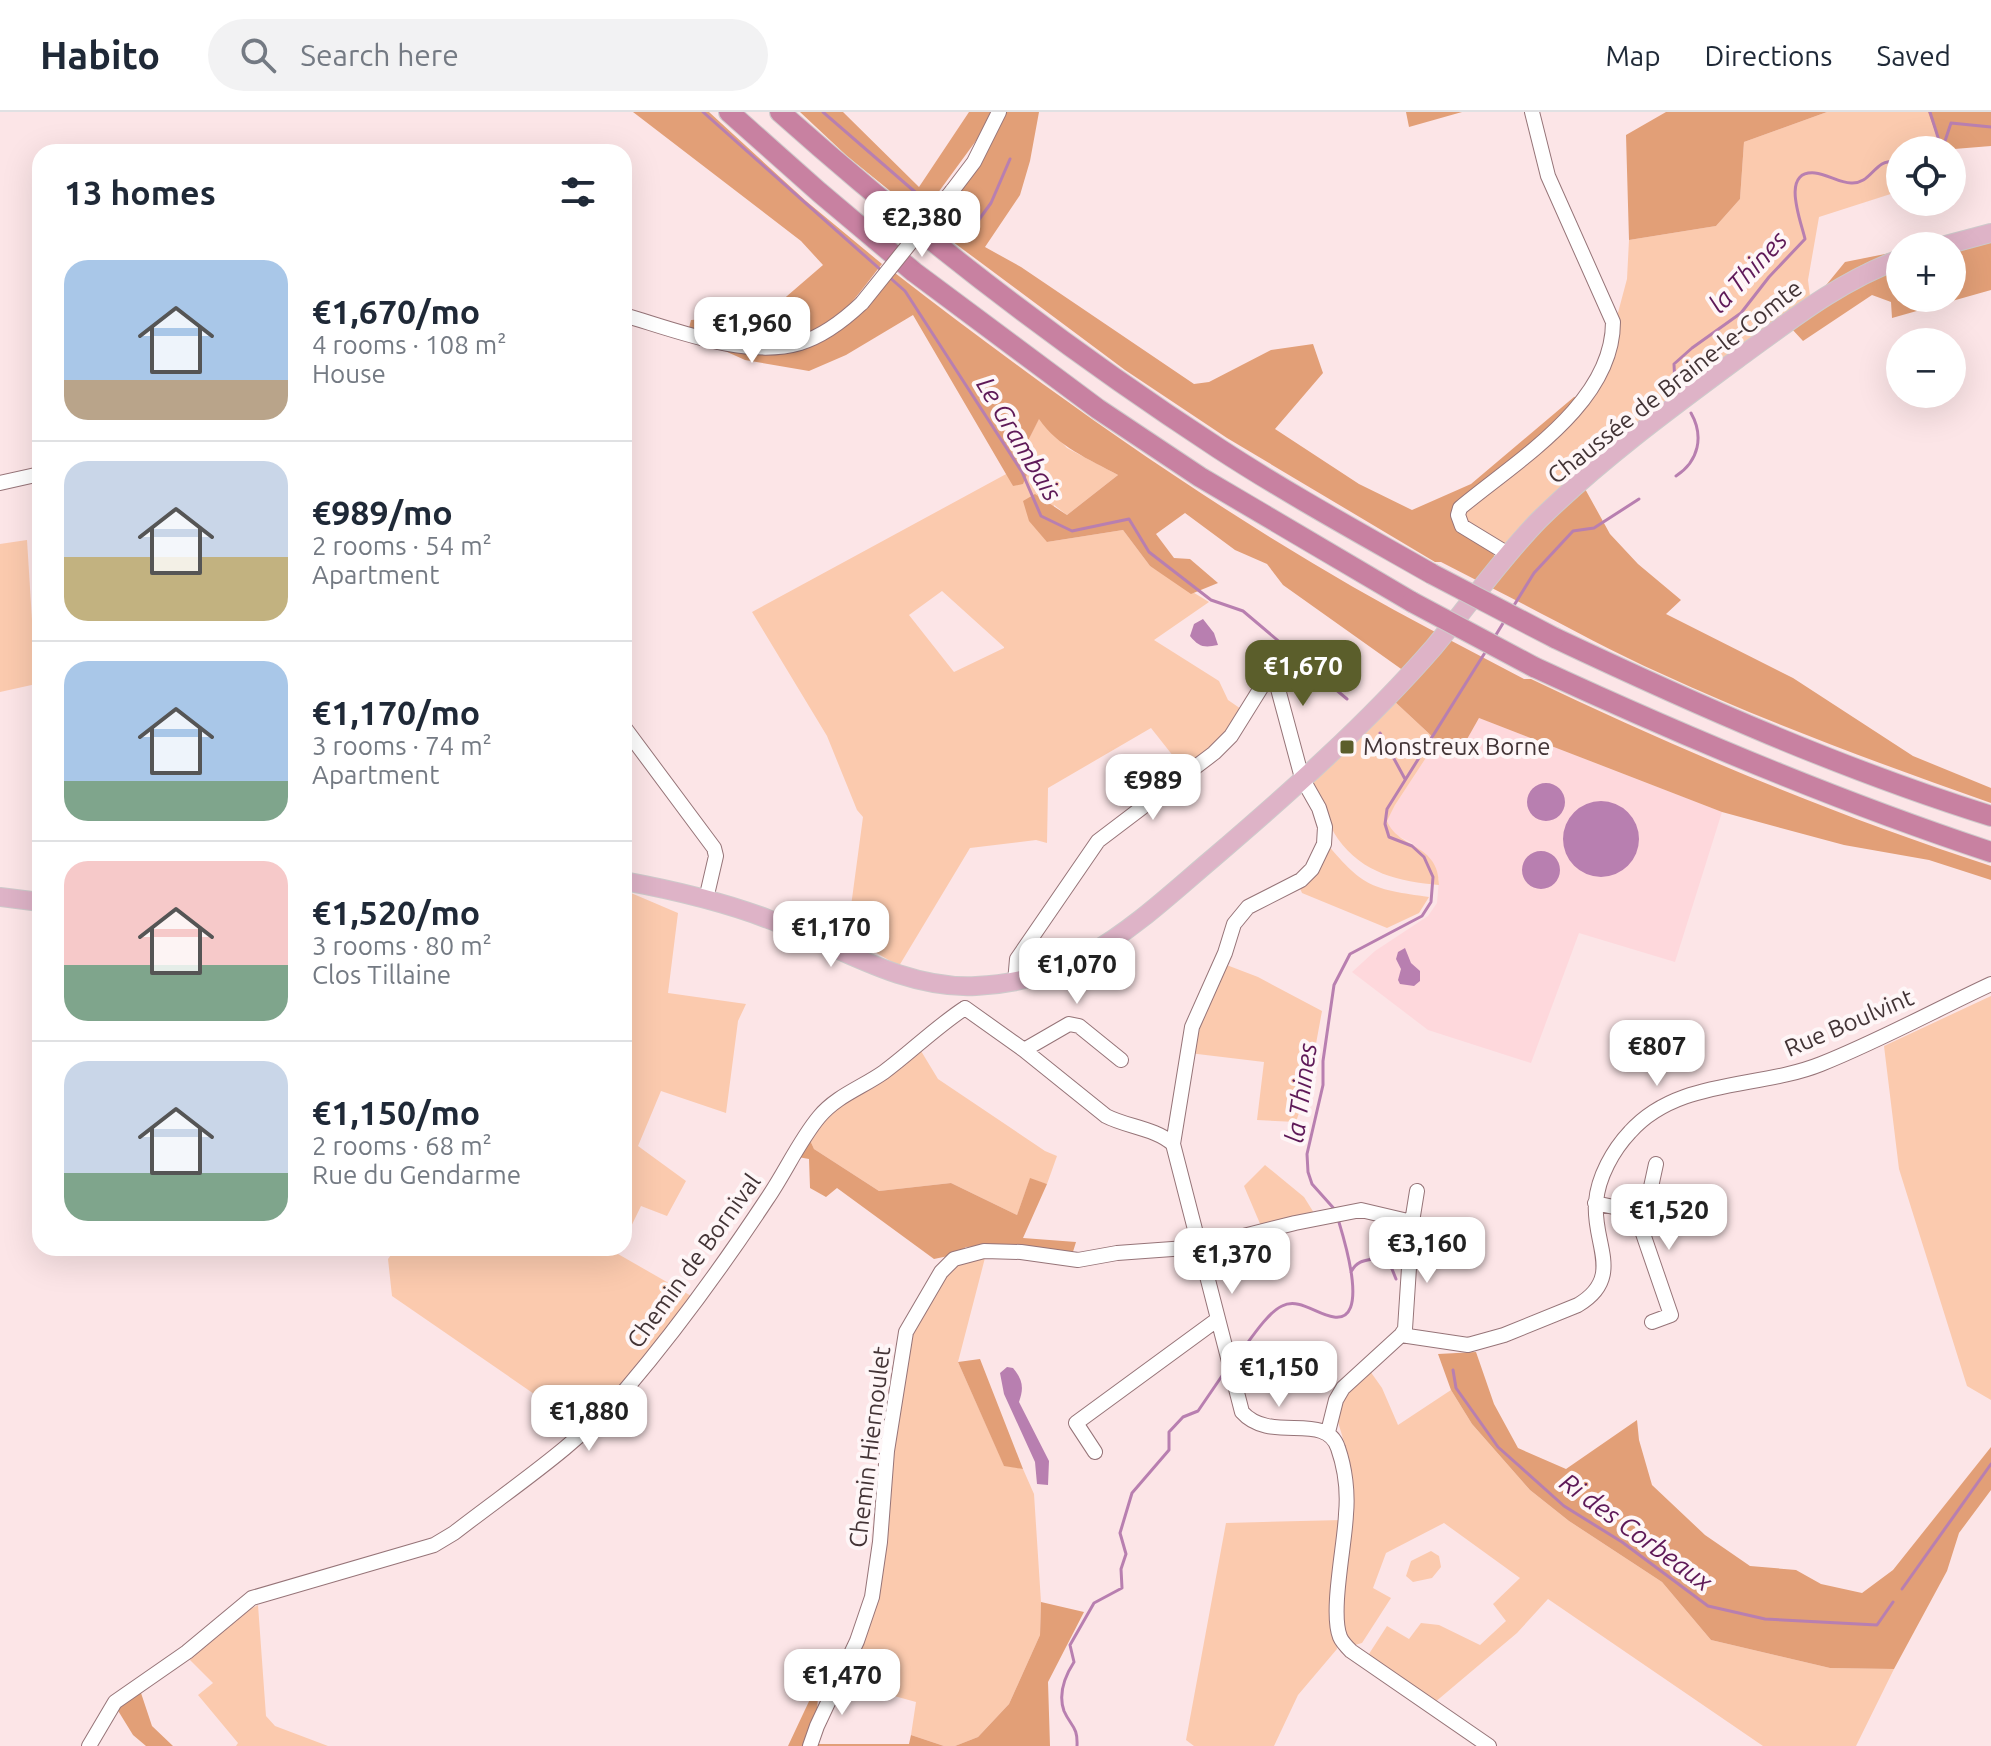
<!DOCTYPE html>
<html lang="en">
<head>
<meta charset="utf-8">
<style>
  :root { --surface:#fff; --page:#f2f2f3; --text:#1f2937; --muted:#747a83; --line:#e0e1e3; --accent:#5b5e2b }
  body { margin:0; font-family:Ubuntu,sans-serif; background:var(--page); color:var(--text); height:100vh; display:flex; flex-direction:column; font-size:30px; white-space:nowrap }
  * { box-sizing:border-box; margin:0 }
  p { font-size:26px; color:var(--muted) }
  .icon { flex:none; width:44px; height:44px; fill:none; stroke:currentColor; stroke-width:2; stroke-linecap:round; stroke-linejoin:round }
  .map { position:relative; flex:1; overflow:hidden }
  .drawer { position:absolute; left:32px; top:32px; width:600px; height:1112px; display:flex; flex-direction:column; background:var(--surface); border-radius:24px; box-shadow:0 8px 32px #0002 }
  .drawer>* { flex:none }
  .tools { position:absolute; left:1886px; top:24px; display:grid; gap:16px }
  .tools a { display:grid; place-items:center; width:80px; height:80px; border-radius:50%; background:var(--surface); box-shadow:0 8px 32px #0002; font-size:40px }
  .price { position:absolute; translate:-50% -68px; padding:0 18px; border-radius:16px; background:#fff; color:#222; font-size:26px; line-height:52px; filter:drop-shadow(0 2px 4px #0008) }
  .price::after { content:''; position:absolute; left:50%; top:48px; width:24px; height:18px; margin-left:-12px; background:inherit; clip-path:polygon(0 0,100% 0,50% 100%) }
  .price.active { background:var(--accent); color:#fff }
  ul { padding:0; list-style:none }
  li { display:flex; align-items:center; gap:24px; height:200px; padding:0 32px }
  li+li { border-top:2px solid var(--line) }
  li span { display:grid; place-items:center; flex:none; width:224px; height:160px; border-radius:24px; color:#555 }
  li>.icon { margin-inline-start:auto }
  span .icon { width:96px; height:96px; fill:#fffc; stroke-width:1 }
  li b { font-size:34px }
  h2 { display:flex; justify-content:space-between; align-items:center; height:96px; padding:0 32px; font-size:34px }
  header { display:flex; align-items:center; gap:48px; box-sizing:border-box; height:112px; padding:0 40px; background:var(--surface); border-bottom:2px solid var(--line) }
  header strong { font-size:38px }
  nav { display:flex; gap:44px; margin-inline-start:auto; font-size:28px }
  .search { width:560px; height:72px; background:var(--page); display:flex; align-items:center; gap:20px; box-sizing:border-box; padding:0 28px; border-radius:44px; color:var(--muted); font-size:30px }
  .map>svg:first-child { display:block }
  .built { fill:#fed8dc }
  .green { fill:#fbcaae; fill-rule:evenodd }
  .forest { fill:#e29f77 }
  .water { fill:#b87fb0 }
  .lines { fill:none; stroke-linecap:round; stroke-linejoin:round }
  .stream { stroke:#b87fb0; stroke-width:3 }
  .minor-casing { stroke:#967478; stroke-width:16 }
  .major-casing { stroke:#cecacb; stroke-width:20 }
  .highway-casing { stroke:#cecacb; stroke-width:22 }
  .minor { stroke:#fff; stroke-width:14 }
  .major { stroke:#deb3c7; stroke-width:18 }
  .highway { stroke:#c881a1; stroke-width:20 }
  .minor-bridge-casing { stroke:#967478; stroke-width:16; stroke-linecap:butt }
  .highway-bridge-casing { stroke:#cecacb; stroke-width:22; stroke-linecap:butt }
  .minor-bridge { stroke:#fff; stroke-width:14 }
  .highway-bridge { stroke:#c881a1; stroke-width:20 }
  .poi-dot { fill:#5b5e2b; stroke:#fef6f7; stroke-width:3 }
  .labels { text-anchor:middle; stroke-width:8; stroke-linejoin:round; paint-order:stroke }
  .street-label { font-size:24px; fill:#433436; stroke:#fef6f7 }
  .poi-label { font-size:24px; fill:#433436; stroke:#fef6f7; text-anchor:start }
  .water-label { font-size:26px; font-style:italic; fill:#5e1958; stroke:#fef6f7 }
</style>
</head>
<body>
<header>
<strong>Habito</strong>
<div class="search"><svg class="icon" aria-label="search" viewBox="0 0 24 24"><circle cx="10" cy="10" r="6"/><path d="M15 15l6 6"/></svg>Search here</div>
<nav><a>Map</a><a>Directions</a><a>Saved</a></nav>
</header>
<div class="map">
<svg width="1991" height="1634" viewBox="0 0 1991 1634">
  <rect width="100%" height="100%" fill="#fce5e7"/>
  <!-- built -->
  <path class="built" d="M1479,606l243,94 -47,150 -96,-29 -48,130 -103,-33 -76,-58 23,-21 53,-35 9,-13 2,-24 -27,-36 -20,-10 -5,-12 8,-16 42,-64 25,6z"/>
  <!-- green -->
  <path class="green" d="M1827,0h102l13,38h-42v41l-81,26 -11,63 2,16 -302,258 -55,-38 117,-102 34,-49 23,-86 2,-39 87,-14 24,-27 4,-57z
    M1039,306l28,30 51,27 -51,40 -13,-10 -7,37 76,-12 27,36 59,36 -55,38 65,41 9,19 16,11 -15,23 -44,37 -34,-43 -103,60 -1,55 -11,-3 -66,8 -71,118 -52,-30 16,-119 -6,-7 -30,-74 -75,-124 256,-139 5,13 17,-19 -1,-28zM942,479l62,56v1l-50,24 -45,-57z
    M27,428l9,144 -36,8v-148z
    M1393,588l44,41 -42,64 -8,16c11,28 52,22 52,64 -39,-3 -77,-12 -101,-46 -10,-14 -18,-41 -26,-58z
    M1327,732c37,44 46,45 102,53l-10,16 -32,15 -85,-35 -3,-7z
    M624,778l54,23 -10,80 78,11 -8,17 -12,92 -65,-22 -23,55 48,35 -19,35 -26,-10 -17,35z
    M1224,852l34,13 64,34 -13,71 -13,40 -39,-2 7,-58 -75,-9z
    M1991,884v404l-24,-14 -68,-217 -15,-123z
    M921,939l17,28 107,72 12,5 -10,28 -17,-5 -13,36 -66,-32 -72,8 -65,-42 -5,-11 15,-22z
    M1265,1053l39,32 10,16 -53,13 -17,-40z
    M396,1136h224l-2,6 75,43 -44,57 -67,73 -190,-131 -4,-37z
    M986,1142l-28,108 46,103 19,4 11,25 7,108 -1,33 -31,69 -31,33 -23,9h-11l-33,-11 5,-33 -69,-19 -4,-7 18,-41 47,-300 40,-67z
    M1370,1259l12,17 16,37 53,-35 21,34 58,66 39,31 93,61 49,58 119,28 64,1 -38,77h-93l-215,-147 -31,34 -83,70 -67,-46 20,-31 22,13 12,-16 18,2 41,20 26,-24 -13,-17 27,-26 -76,-55 -58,30 -13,35 18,10 -29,45 -11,3 -9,-13 6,-178 -10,-33 1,-10 4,-12 7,-11z
    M1343,1408l-10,98 4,31 -39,46 -24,51h-80l-8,-6 40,-217z
    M1431,1439l8,5 2,11 -9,11 -19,4 -7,-6 5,-15z
    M258,1493l8,111 9,10 53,20h-92l2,-3 -40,-48 15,-12 -25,-25 41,-37z"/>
  <!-- forest -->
  <path class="forest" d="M633,0h76l97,89 76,63c-14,17 -27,37 -44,52 -44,37 -99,24 -149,12l2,-8 74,-5 58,-50 -22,-24z
    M800,0h43l76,75 50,-75h22l-13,26 -57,78 -74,-60z
    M1006,0h33l-9,49 -10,34 -35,52 36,20 173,117 15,-2 62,-32 42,-6 10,29 -48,56 84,55 53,26 59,-26 103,-87 7,-1 -12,15 -116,105 39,33 3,10 -17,22 -37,-19h-6l-208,-124 -102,-68 -192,-143 49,-65z
    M1406,0h56l-53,15z
    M1666,0h161l-83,30 -4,57 -24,27 -87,14 -3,-105z
    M1928,0h63v34l-49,4z
    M1991,121v57l-99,28 -1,-16 -19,-7 -69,46 -12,-13 54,-66 55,-11v47h52v-52h-27z
    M895,161c171,132 350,259 542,360l-33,38 -121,-86 -16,-21 -32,-14 -50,-37 -29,21 18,24 16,1 28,24 -27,11 -41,-28 -27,-36 -76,12 -18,-21 -6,-20 12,-7 32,21 51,-40c-29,-16 -60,-28 -79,-56l-10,20 1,28 -7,17 -10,2 -100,-171 -67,40 -37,16 -64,-11 -20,-9 100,-14 24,-13 20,-18z
    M1584,375l26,47 28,30 43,36 -15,14 127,64 120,78 78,32v15c-111,-39 -222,-80 -329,-129 -60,-27 -116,-59 -174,-88l34,-39z
    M1446,526l78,41h7c149,71 302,136 460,187v14l-62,-20 -85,-15 -122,-33 -243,-94 -17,30 -25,-7 -44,-41z
    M809,1026l5,11 65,42 72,-8 66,32 13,-37 17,6 -24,54 53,4 -4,13 -55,-10 -51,2 -13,8 -19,4 -97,-71 -11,9 -16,-9 -1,-29 -11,-2z
    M1476,1240l18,52 24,44 48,21 71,-49 2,20 13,45 53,50 45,31 46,4 25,14 41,9 31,-23 98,-123v43l-32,43 -12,38 -53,98 -64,-1 -119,-28 -49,-58 -93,-61 -39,-31 -58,-66 -21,-34 -13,-36z
    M980,1247l43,110 -19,-3 -46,-104z
    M1041,1490l43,10 -36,70 2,64h-95l23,-9 31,-33 31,-69z
    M819,1568l-4,64h94l2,-9 33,11h-156z
    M140,1578l12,36 21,20h-27l-13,-11 -16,-26z"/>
  <!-- water -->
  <path class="water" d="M1203,507l11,14 4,12c-14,3 -19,2 -28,-9l4,-12z
    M1527 690a19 19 0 1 1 38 0a19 19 0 1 1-38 0Z
    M1563 727a38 38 0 1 1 76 0a38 38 0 1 1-76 0Z
    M1522 758a19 19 0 1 1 38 0a19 19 0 1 1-38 0Z
    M1405,836l6,15 9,8v10l-6,5 -14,-2 -2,-4 3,-11 -5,-10 2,-7z
    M1007,1255l6,1c10,12 11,20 6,34l30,59 -1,24 -11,-1 -2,-22 -31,-68 -4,-21z"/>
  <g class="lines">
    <!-- stream -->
    <path class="stream" d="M703,0l179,159
      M823,0l99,86 13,8
      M1930,0l12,38
      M1942,38l9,-27 40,4
      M942,98l28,22 21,-29 19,-44
      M888,164l17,15 117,181 19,44 31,15 57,-12 20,33 62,48 32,11 104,88
      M1675,274l-1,-22 18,-16 49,-35 28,-36 36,-38c-4,-18 -25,-69 10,-66 12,1 24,10 36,10 15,1 20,-12 31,-19 5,-3 12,-3 18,-3
      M1676,364c23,-15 28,-40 15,-63
      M1513,495l21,-34 39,-42 21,-3 45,-29
      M1494,526l11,-18
      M1380,621l25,46
      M1337,1100l-25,-28 -4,-12 -1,-18 16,-69v-24l11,-76 16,-31 72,-38 9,-14 2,-25 -9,-20 -12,-11 -23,-9 -4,-13 2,-15 99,-158
      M1351,1160c7,-14 18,-11 30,-15l11,12 4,10
      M1233,1250c13,-15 32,-48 49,-56 17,-9 35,9 52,11 37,5 9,-81 4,-98
      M1453,1258l3,18 42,59 66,59 58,36 86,64 57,13 112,6 16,-23
      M1902,1477l89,-125
      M1077,1634c1,-20 -6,-19 -13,-35 -6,-17 1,-35 10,-49l-4,-17 24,-42 28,-15 -1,-19 5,-15 -6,-21 12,-40 37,-43v-18l14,-15 15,-6 28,-41"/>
    <defs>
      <path id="minor" d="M952,79l22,-29 25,-50
        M624,203c51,15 123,44 176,28 24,-7 44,-23 62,-40
        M0,371l40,-9
        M1508,442l-46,-28 -4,-11 2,-7c56,-47 153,-104 153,-186l-65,-146 -16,-64
        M624,615l90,121 2,8 -10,43
        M1015,870l2,-23 81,-118 116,-88 17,-17 43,-69
        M965,896l59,42 82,66c21,11 49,12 67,28l69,268c28,32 84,-1 96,36 7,20 10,45 8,66 -1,30 -16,98 -6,123 2,5 7,10 11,14l138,95
        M1024,938l45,-26 10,2 42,34
        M1173,1032l19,-117 33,-74 9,-29 14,-17 53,-27 11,-11 12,-25 1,-17 -6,-19 -17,-30 -35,-130
        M1595,1091l28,6 16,13 32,93 -19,7
        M1639,1110l7,-12 10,-46
        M1401,1223l67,10 36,-10 74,-30c47,-28 14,-62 18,-103 2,-25 17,-52 34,-70 48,-54 129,-43 191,-68 58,-23 114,-54 170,-80
        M1328,1320l8,-32 7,-12 58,-53 4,-6 7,-107 5,-31
        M1095,1340l-19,-29 142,-104
        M89,1634l26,-44 72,-50 65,-54 182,-53 20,-12c59,-46 123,-87 172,-144 51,-60 98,-125 141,-190 18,-26 32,-58 52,-82 17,-21 44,-30 65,-45 27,-20 52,-45 81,-64
        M810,1634l7,-20 40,-85 15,-44 8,-55 7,-91 19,-119 35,-60 13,-13 30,-8 37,1 57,8 39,-7 83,-6 95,-24 66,-13 51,12"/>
      <path id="major" d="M1942,134l49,-13
        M624,769c49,9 97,20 144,38 66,25 135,71 208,67 40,-2 77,-12 112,-31 46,-26 85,-63 124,-96 77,-66 155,-135 222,-212 35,-42 66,-87 105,-127 61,-60 132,-112 201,-163 51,-37 100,-76 160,-98
        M0,785l40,5"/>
      <path id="highway" d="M729,0l90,80 95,80 184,137 102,68 212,125
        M780,0c138,123 283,235 438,336 69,45 142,85 214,126
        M1555,526c142,67 286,131 436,178
        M1534,555c149,69 300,133 457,185"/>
    </defs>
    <!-- minor casing -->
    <use href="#minor" class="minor-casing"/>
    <!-- major casing -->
    <use href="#major" class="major-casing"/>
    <!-- highway casing -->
    <use href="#highway" class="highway-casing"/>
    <!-- minor -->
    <use href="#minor" class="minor"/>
    <!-- major -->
    <use href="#major" class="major"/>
    <!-- highway -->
    <use href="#highway" class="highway"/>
    <defs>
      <path id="minor-bridge" d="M862,191l90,-112"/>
      <path id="highway-bridge" d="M1432,462l123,64
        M1412,490l122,65"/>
    </defs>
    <!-- minor-bridge casing -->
    <use href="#minor-bridge" class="minor-bridge-casing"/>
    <!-- highway-bridge casing -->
    <use href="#highway-bridge" class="highway-bridge-casing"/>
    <!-- minor-bridge -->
    <use href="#minor-bridge" class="minor-bridge"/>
    <!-- highway-bridge -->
    <use href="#highway-bridge" class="highway-bridge"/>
  </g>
  <!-- markers -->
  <rect class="poi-dot" x="1339" y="627" width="16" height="16" rx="4"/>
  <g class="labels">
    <!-- street labels -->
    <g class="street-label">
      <text transform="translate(1675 270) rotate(-38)" y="8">Chaussée de Braine-le-Comte</text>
      <text transform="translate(1849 911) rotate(-23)" y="8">Rue Boulvint</text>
      <text transform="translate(694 1149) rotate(-54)" y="8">Chemin de Bornival</text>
      <text transform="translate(870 1335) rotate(-83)" y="8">Chemin Hiernoulet</text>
    </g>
    <!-- poi labels -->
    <g class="poi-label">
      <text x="1363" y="643">Monstreux Borne</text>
    </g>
    <!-- water labels -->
    <g class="water-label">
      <text transform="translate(1748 160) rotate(-47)" y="9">la Thines</text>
      <text transform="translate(1019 327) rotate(59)" y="9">Le Grambais</text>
      <text transform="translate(1301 981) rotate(-82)" y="9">la Thines</text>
      <text transform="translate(1636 1420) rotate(36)" y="9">Ri des Corbeaux</text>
    </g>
  </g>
</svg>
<div class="tools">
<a><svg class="icon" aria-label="locate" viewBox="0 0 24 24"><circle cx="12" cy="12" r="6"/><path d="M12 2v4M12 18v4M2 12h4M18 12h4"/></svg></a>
<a>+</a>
<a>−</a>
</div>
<b class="price" style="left:922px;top:147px">€2,380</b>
<b class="price" style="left:752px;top:253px">€1,960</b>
<b class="price active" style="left:1303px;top:596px">€1,670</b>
<b class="price" style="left:1153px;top:710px">€989</b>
<b class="price" style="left:831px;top:857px">€1,170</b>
<b class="price" style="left:1077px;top:894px">€1,070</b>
<b class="price" style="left:1657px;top:976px">€807</b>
<b class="price" style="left:1669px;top:1140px">€1,520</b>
<b class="price" style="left:1427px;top:1173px">€3,160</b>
<b class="price" style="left:1232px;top:1184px">€1,370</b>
<b class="price" style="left:1279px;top:1297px">€1,150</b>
<b class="price" style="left:589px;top:1341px">€1,880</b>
<b class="price" style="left:842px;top:1605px">€1,470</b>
<section class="drawer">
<h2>13 homes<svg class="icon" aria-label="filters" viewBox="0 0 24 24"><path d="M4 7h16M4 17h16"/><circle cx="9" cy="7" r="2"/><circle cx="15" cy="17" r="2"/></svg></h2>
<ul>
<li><span style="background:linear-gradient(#a9c7e8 75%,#b9a48a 0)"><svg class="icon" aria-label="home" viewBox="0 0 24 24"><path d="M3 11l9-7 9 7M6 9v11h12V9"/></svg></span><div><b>€1,670/mo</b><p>4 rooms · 108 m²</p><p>House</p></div></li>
<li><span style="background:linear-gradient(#c9d6e8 60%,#c2b280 0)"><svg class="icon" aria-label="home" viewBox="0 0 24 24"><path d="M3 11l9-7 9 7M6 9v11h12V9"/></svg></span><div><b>€989/mo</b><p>2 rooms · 54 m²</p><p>Apartment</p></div></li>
<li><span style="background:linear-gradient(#a9c7e8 75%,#7fa58c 0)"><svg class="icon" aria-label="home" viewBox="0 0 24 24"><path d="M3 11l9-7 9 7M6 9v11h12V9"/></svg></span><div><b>€1,170/mo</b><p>3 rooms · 74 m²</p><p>Apartment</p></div></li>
<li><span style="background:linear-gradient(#f6c9c9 65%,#7fa58c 0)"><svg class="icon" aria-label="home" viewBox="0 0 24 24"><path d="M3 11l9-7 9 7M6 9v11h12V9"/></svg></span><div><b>€1,520/mo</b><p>3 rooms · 80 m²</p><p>Clos Tillaine</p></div></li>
<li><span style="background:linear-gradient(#c9d6e8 70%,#7fa58c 0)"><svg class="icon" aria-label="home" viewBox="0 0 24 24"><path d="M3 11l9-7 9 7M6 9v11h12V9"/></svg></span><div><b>€1,150/mo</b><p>2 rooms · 68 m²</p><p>Rue du Gendarme</p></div></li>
</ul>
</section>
</div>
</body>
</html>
